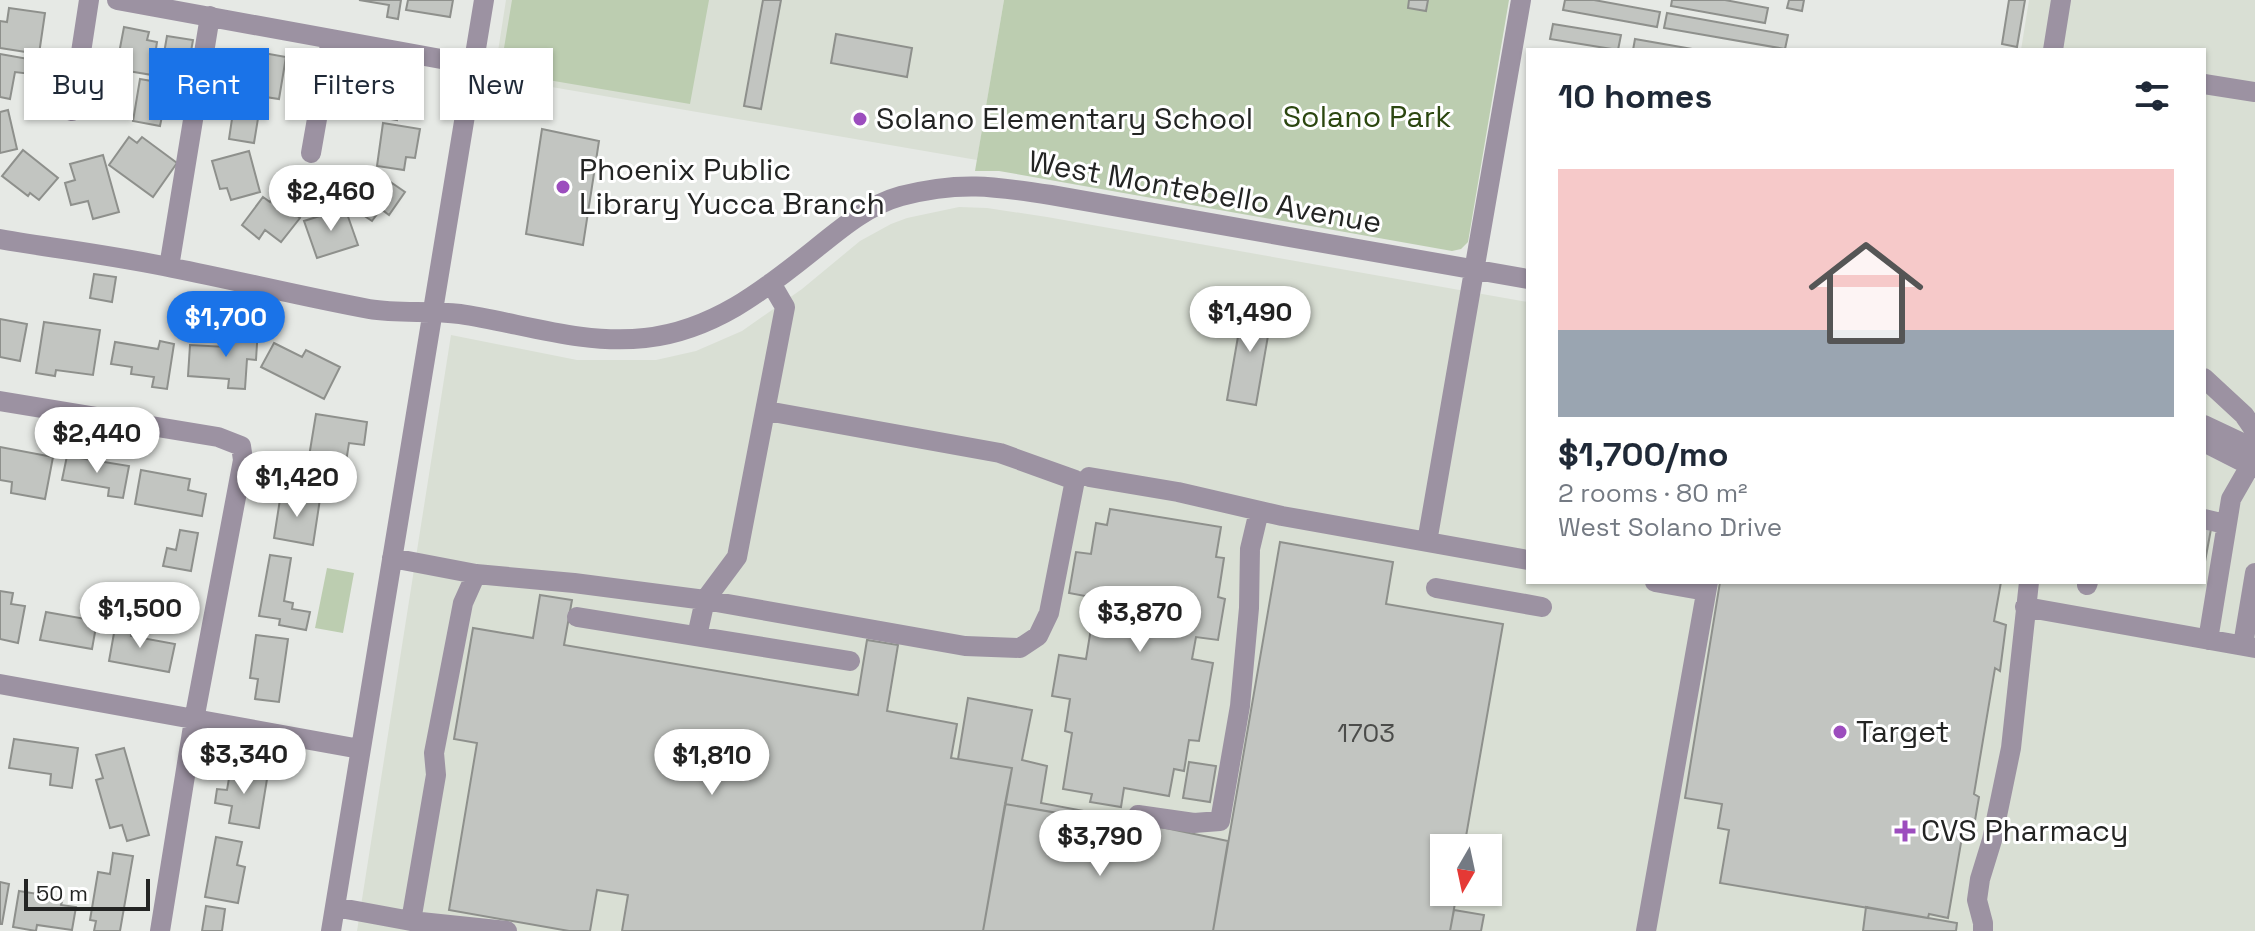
<!DOCTYPE html>
<html lang="en">
<head>
<meta charset="utf-8">
<style>
  :root { --surface:#fff; --page:#f6f6f7; --text:#1f2937; --muted:#747a83; --accent:#1a73e8 }
  body { margin:0; font-family:"Space Grotesk",sans-serif; background:var(--page); color:var(--text); height:100vh; display:flex; flex-direction:column; font-size:30px; white-space:nowrap }
  * { box-sizing:border-box; margin:0 }
  p { font-size:26px; color:var(--muted) }
  .icon { flex:none; width:44px; height:44px; fill:none; stroke:currentColor; stroke-width:2; stroke-linecap:round; stroke-linejoin:round }
  .map { position:relative; flex:1; overflow:hidden }
  .details { position:absolute; left:1526px; top:48px; width:680px; height:536px; display:flex; flex-direction:column; background:var(--surface); border-radius:0px; box-shadow:0 2px 6px #0004 }
  .details>* { flex:none }
  .banner { position:absolute; left:24px; top:48px; width:760px; height:72px; display:flex; gap:16px }
  .needle { width:52px; rotate:189deg }
  .fabs { position:absolute; left:1430px; top:834px; display:grid; gap:16px }
  .fabs a { display:grid; place-items:center; width:72px; height:72px; border-radius:0px; background:var(--surface); box-shadow:0 2px 6px #0004; font-size:40px }
  .scale { position:absolute; left:24px; bottom:20px; width:126px; box-sizing:border-box; padding-left:8px; border:4px solid #232423; border-top:0; font-size:22px; line-height:28px; white-space:nowrap; color:#232423; -webkit-text-stroke:6px #fff; paint-order:stroke }
  .price { position:absolute; translate:-50% -68px; padding:0 18px; border-radius:28px; background:#fff; color:#222; font-size:26px; line-height:52px; filter:drop-shadow(0 2px 4px #0008) }
  .price::after { content:''; position:absolute; left:50%; top:48px; width:24px; height:18px; margin-left:-12px; background:inherit; clip-path:polygon(0 0,100% 0,50% 100%) }
  .price.on { background:var(--accent); color:#fff }
  ul { padding:0; list-style:none }
  li { display:grid; align-content:center; gap:16px; height:424px; padding:0 32px }
  li span { display:grid; place-items:center; height:248px; border-radius:0px; color:#555 }
  li>.icon { margin-inline-start:auto }
  span .icon { width:144px; height:144px; fill:#fffc; stroke-width:1 }
  li b { font-size:34px }
  h2 { display:flex; justify-content:space-between; align-items:center; height:96px; padding:0 32px; font-size:34px }
  .pill { padding:0 28px; border-radius:0px; background:var(--surface); box-shadow:0 2px 6px #0004; font-size:28px; line-height:72px }
  .pill.on { background:var(--accent); color:#fff }
  .map>svg:first-child { display:block }
  .built { fill:#d9dfd4; fill-rule:evenodd }
  .green { fill:#bccdb0 }
  .building { fill:#c2c5c1; stroke:#8e908c; stroke-width:2 }
  .lines { fill:none; stroke-linecap:round; stroke-linejoin:round }
  .minor { stroke:#9c92a2; stroke-width:20 }
  .poi-dot { fill:#9c4dbe; stroke:#fff; stroke-width:3 }
  .labels { text-anchor:middle; stroke-width:6; stroke-linejoin:round; paint-order:stroke }
  .number-label { font-size:26px; fill:#4b4c4a }
  .park-label { font-size:30px; fill:#2c4710; stroke:#fff }
  .poi-label { font-size:30px; fill:#232423; stroke:#fff; text-anchor:start }
  .street-label { font-size:30px; fill:#232423; stroke:#fff }
</style>
</head>
<body>
<div class="map">
<svg width="2255" height="931" viewBox="0 0 2255 931">
  <rect width="100%" height="100%" fill="#e6e9e5"/>
  <!-- built -->
  <path class="built" d="M506,0h498l-27,160 -483,-83z
    M2029,0h226v441l-51,-23v-368h-183z
    M959,207l28,1 60,9 481,85v280h676v-129l51,27v451h-1898l94,-596 126,25h79l40,-9 46,-20 60,-42 58,-48 31,-17 16,-6zM1444,848h44v44h-44z"/>
  <!-- green -->
  <path class="green" d="M512,0h197l-19,104 -190,-32z
    M1004,0h505l-41,242 -7,7 -9,2 -453,-80h-24z
    M327,568l27,5 -11,60 -28,-5z"/>
  <!-- building -->
  <path class="building" d="M359,0h42l-3,19 -11,-2 2,-12z
    M408,0h45l-3,17 -44,-7z
    M763,0h18l-20,109 -17,-3z
    M1409,0h19l-2,11 -18,-3z
    M1565,0h29l66,12 -3,15 -94,-17z
    M1672,0h53l43,8 -3,15 -94,-17z
    M1789,0h15l-2,11 -15,-3z
    M2009,0h16l-8,47 -15,-3z
    M9,8l36,5 -6,41 -39,-6v-27l7,1z
    M1667,13l121,22 -3,14 -121,-21z
    M1553,24l68,11 -3,15 -68,-11z
    M124,27l25,5 -2,8 10,2 -5,33 -36,-6z
    M836,34l76,14 -5,29 -76,-14z
    M167,36l26,4 -4,23 -26,-4z
    M1635,39l63,11h-65z
    M258,52l28,5 -7,42 -39,-6 4,-23 11,1z
    M0,54l34,6 -3,14 -16,-2 -5,27 -10,-2z
    M369,72l25,4 -3,16 10,1 -4,27 -35,-6z
    M140,79l35,6 -4,27 -8,-1 -3,15 -27,-5z
    M225,94l36,6 -7,43 -25,-4 3,-20 -11,-2z
    M8,110l9,39 -17,4v-41z
    M383,123l37,6 -5,29 -9,-1 -2,13 -27,-4z
    M542,129l57,12 -16,104 -57,-11z
    M129,137l8,6 5,-6 35,26 -24,34 -44,-32z
    M23,150l35,28 -19,22 -9,-7 -2,3 -26,-20z
    M249,151l11,41 -29,8 -4,-12 -7,1 -8,-28z
    M103,155l16,57 -26,7 -5,-18 -17,4 -6,-22 10,-3 -5,-16z
    M376,172l29,20 -16,23 -8,-6 -9,12 -21,-14z
    M263,197l7,5 3,-5 27,21 -19,24 -16,-12 -6,9 -17,-14z
    M345,208l13,37 -41,13 -13,-37z
    M94,274l22,3 -4,25 -22,-4z
    M1244,302l29,5 -17,98 -29,-5z
    M0,319l27,5 -7,37 -20,-4z
    M44,322l56,8 -7,45 -37,-5 -1,6 -19,-3z
    M238,327l20,1 -2,32 -9,-1 -2,30 -17,-1 1,-9 -41,-3 2,-31 37,2 1,-6h9z
    M160,341l14,3 -7,45 -15,-2 2,-10 -23,-3 1,-7 -21,-3 4,-22 43,7z
    M274,343l28,14 4,-7 34,17 -16,32 -63,-32z
    M316,414l51,8 -3,23 -15,-2 -6,38 -37,-6z
    M0,447l53,10 -8,42 -34,-6 1,-11 -12,-2z
    M67,456l62,10 -6,32 -15,-2 1,-8 -47,-8z
    M141,470l49,9 -2,11 18,4 -4,22 -67,-12z
    M281,493l39,6 -7,46 -39,-7z
    M1110,509l111,18 -5,30 8,1 -6,39 7,2 -7,41 -22,-3 -4,22 21,4 -14,78 -10,-1 -5,31 -10,-2 -5,27 -45,-8 -3,19 -31,-5 2,-8 -29,-5 9,-56 -7,-2 5,-32 -18,-3 7,-41 27,4 10,-61 -27,-5 7,-41 15,2 5,-31 11,2z
    M2204,528l7,1 -7,38z
    M180,530l18,3 -7,38 -28,-5 4,-18 9,2z
    M1280,542l113,20 -7,42 117,20 -39,224h-20v44h13l-7,39h-237z
    M270,555l21,3 -7,43 9,2 -1,6 18,3 -4,18 -27,-5 1,-6 -21,-3z
    M1720,582h281l-7,39 12,4 -6,46 -5,-3 -21,126 5,3 -7,41 -10,-1 -14,81 -19,-4 -1,4 -208,-35 9,-53 -11,-2 4,-24 -37,-6z
    M0,591l13,2 -2,11 14,2 -7,37 -18,-4z
    M540,595l32,5 -8,45 294,50 9,-55 31,5 -11,66 70,13 -6,34 61,10 -29,163h-361l6,-36 -31,-5 -7,41h-21l-120,-21 28,-167 -23,-4 19,-111 60,10z
    M46,612l51,9 -5,28 -52,-9z
    M116,622l17,3 -2,11 44,8 -6,28 -60,-11z
    M256,635l32,4 -9,63 -24,-3 3,-20 -8,-1z
    M968,698l64,12 -10,50 25,6 -6,37 59,11 -1,6 -94,-16 7,-36 -54,-9z
    M14,739l64,9 -6,40 -22,-3 1,-11 -42,-6z
    M124,748l25,87 -22,6 -5,-16 -12,3 -14,-48 7,-2 -7,-23z
    M1189,762l27,4 -6,36 -27,-4z
    M231,767l37,6 -9,55 -30,-5 3,-17 -17,-3 2,-14 10,1z
    M1005,804l94,16 -4,25 50,9 6,-29 77,16 -15,90h-230z
    M216,837l26,5 -5,23 8,2 -7,36 -33,-6z
    M113,853l20,3 -13,75h-26l2,-10 -6,-1 8,-48 12,2z
    M0,882l9,2 -7,40h-2z
    M19,891l44,7 -2,7 15,2 -4,23 -35,-5 -1,6 -23,-4z
    M206,906l19,3 -3,22h-20z
    M1866,907l91,16 -1,8h-93z
    M1454,910l30,5 -3,16h-31z"/>
  <g class="lines">
    <!-- minor -->
    <path class="minor" d="M117,0l357,65
      M2053,50l8,-50
      M2204,84l51,8
      M72,111l17,-111
      M311,153l20,-114
      M0,239c58,10 116,17 173,29 66,13 131,29 196,41 30,5 61,1 91,5 61,9 122,31 185,24 67,-7 118,-47 169,-88 26,-21 54,-45 87,-54 58,-15 92,-10 150,-1l477,84
      M169,267l41,-251
      M2204,378l40,37 11,16
      M0,401l218,36 23,9 2,14 -49,260 -34,211
      M2204,425l51,24
      M2204,442l51,26
      M1089,477l89,15 104,24 246,44
      M2204,519l21,5
      M1427,542l94,-542
      M392,558l84,16 98,9 131,17 260,46 55,2 18,-12 11,-23 26,-133 -75,-27 -233,-42
      M1655,582l51,9
      M2087,585l1,-3
      M1436,588l106,19
      M2025,607l230,41
      M577,617l273,44
      M697,636l8,-36 32,-43 48,-250 -14,-24
      M2208,640l23,-141 19,-33
      M2243,645l12,-72
      M0,684l360,65
      M1126,832l12,-17 56,8 26,-2 20,-115 9,-98 1,-59 9,-38
      M335,907l76,14 96,10
      M411,921l25,-146 -2,-22 29,-150 13,-29
      M331,931l153,-931
      M1646,931l62,-349
      M1983,931v-8l-6,-23 3,-21 12,-39 19,-92 18,-166"/>
  </g>
  <!-- markers -->
  <g class="poi-dot">
    <circle cx="860" cy="119" r="8"/>
    <circle cx="563" cy="187" r="8"/>
    <circle cx="1840" cy="732" r="8"/>
    <path d="M1901 819h8v8h8v8h-8v8h-8v-8h-8v-8h8z"/>
  </g>
  <g class="labels">
    <!-- number labels -->
    <g class="number-label">
      <text x="1366" y="742">1703</text>
    </g>
    <!-- park labels -->
    <g class="park-label">
      <text x="1367" y="127">Solano Park</text>
    </g>
    <!-- poi labels -->
    <g class="poi-label">
      <text x="876" y="129">Solano Elementary School</text>
      <text x="579" y="180">Phoenix Public<tspan x="579" dy="34">Library Yucca Branch</tspan></text>
      <text x="1856" y="742">Target</text>
      <text x="1921" y="841">CVS Pharmacy</text>
    </g>
    <!-- street labels -->
    <g class="street-label">
      <text transform="translate(1205 192) rotate(10)" y="10">West Montebello Avenue</text>
    </g>
  </g>
</svg>
<div class="fabs">
<a><svg class="needle" viewBox="-14 -14 28 28"><path d="M0-13l5 13h-10z" fill="#e53935"/><path d="M0 13l5-13h-10z" fill="#747a83"/></svg></a>
</div>
<div class="scale">50 m</div>
<b class="price" style="left:331px;top:233px">$2,460</b>
<b class="price" style="left:1250px;top:354px">$1,490</b>
<b class="price on" style="left:226px;top:359px">$1,700</b>
<b class="price" style="left:97px;top:475px">$2,440</b>
<b class="price" style="left:297px;top:519px">$1,420</b>
<b class="price" style="left:140px;top:650px">$1,500</b>
<b class="price" style="left:1140px;top:654px">$3,870</b>
<b class="price" style="left:244px;top:796px">$3,340</b>
<b class="price" style="left:712px;top:797px">$1,810</b>
<b class="price" style="left:1100px;top:878px">$3,790</b>
<div class="banner">
<a class="pill">Buy</a>
<a class="pill on">Rent</a>
<a class="pill">Filters</a>
<a class="pill">New</a>
</div>
<section class="details">
<h2>10 homes<svg class="icon" aria-label="filters" viewBox="0 0 24 24"><path d="M4 7h16M4 17h16"/><circle cx="9" cy="7" r="2"/><circle cx="15" cy="17" r="2"/></svg></h2>
<ul>
<li><span style="background:linear-gradient(#f6c9c9 65%,#9aa5b1 0)"><svg class="icon" aria-label="home" viewBox="0 0 24 24"><path d="M3 11l9-7 9 7M6 9v11h12V9"/></svg></span><div><b>$1,700/mo</b><p>2 rooms · 80 m²</p><p>West Solano Drive</p></div></li>
</ul>
</section>
</div>
</body>
</html>
